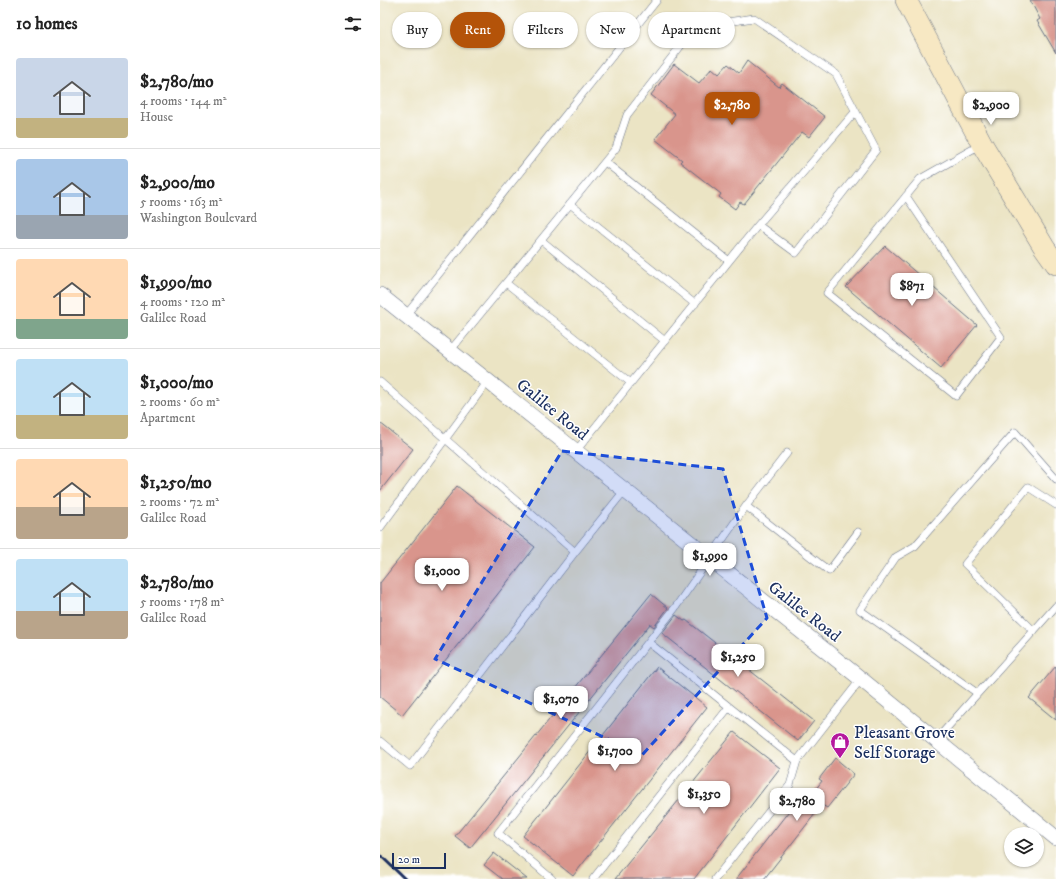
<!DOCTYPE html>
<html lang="en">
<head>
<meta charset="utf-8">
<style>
  :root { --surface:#fff; --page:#f2f2f2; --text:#222; --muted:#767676; --line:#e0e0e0; --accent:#b45309 }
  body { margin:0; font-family:"IM FELL DW Pica",serif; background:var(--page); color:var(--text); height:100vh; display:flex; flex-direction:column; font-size:15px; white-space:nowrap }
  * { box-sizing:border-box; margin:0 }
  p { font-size:13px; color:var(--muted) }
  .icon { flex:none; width:22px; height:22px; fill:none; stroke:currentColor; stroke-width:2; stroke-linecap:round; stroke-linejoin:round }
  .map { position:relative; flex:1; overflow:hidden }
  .details { display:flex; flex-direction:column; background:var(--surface); width:380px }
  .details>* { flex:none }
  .guide { position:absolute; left:12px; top:12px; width:380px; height:36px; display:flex; gap:8px }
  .fabs { position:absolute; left:624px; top:827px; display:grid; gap:8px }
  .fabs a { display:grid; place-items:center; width:40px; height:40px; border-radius:50%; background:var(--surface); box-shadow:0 1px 3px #0004; font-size:20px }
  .scale { position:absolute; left:12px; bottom:10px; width:54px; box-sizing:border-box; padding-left:4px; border:2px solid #1b2f5e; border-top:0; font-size:11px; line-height:14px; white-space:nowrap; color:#1b2f5e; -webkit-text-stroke:3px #fff; paint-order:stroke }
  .price { position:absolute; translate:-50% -34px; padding:0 9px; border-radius:8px; background:#fff; color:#222; font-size:13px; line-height:26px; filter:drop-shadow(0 1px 2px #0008) }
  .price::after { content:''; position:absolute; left:50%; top:24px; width:12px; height:9px; margin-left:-6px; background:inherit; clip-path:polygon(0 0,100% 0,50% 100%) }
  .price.current { background:var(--accent); color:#fff }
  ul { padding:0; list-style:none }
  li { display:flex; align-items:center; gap:12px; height:100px; padding:0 16px }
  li+li { border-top:1px solid var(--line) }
  li span { display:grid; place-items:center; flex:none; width:112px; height:80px; border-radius:4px; color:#555 }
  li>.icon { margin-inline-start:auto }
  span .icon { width:48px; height:48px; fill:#fffc; stroke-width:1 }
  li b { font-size:17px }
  h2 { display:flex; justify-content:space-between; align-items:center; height:48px; padding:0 16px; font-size:17px }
  .pill { padding:0 14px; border-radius:18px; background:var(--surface); box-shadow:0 1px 3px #0004; font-size:14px; line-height:36px }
  .pill.current { background:var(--accent); color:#fff }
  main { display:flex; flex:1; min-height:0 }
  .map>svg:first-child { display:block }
  .building { fill:#d9958c }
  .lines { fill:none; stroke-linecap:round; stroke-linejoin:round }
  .lane-casing { stroke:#646e82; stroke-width:8 }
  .street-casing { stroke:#646e82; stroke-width:16 }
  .secondary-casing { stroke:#646e82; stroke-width:22 }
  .lane { stroke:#fff; stroke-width:7 }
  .street { stroke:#fff; stroke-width:15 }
  .secondary { stroke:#f7e8c3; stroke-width:21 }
  .rail { stroke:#1b2f5e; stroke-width:3 }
  .marked { fill:#1d4ed8; fill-opacity:0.2; stroke:#1d4ed8; stroke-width:3; stroke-dasharray:8 5; stroke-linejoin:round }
  .labels { text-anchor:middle; stroke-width:3; stroke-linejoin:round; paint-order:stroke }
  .street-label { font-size:17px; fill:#1b2f5e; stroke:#fff }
  .poi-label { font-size:17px; fill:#1b2f5e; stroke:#fff; text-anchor:start }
</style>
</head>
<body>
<main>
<section class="details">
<h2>10 homes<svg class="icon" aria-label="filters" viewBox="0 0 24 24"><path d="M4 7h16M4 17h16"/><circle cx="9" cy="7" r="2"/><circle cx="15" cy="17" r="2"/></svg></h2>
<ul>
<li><span style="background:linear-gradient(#c9d6e8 75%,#c2b280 0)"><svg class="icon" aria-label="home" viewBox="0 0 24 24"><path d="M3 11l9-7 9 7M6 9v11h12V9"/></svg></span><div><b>$2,780/mo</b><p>4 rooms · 144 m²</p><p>House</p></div></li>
<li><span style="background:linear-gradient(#a9c7e8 70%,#9aa5b1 0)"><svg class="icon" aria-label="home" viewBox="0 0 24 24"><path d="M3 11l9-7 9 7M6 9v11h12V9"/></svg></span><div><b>$2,900/mo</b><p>5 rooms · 163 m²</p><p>Washington Boulevard</p></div></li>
<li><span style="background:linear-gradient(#ffd9b3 75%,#7fa58c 0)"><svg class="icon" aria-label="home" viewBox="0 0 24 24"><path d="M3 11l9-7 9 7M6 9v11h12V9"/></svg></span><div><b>$1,990/mo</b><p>4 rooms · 120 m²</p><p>Galilee Road</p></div></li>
<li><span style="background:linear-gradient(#bfe0f5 70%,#c2b280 0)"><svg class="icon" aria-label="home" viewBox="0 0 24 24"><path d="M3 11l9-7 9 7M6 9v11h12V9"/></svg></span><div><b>$1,000/mo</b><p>2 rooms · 60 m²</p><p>Apartment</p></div></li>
<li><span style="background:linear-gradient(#ffd9b3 60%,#b9a48a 0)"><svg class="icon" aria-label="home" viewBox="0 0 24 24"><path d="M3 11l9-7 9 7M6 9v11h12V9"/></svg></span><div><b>$1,250/mo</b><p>2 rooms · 72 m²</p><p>Galilee Road</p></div></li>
<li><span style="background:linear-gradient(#bfe0f5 65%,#b9a48a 0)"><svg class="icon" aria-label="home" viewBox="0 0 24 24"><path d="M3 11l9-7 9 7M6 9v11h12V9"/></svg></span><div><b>$2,780/mo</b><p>5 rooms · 178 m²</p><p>Galilee Road</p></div></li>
</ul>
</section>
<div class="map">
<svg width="676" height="879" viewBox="0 0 676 879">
  <rect width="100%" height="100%" fill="#fff"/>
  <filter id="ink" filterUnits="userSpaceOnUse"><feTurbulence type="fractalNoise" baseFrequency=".025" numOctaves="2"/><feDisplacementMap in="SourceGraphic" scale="8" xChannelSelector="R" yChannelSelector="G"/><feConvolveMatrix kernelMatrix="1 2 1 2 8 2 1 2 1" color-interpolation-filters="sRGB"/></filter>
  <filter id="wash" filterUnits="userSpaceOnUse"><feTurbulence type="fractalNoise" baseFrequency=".012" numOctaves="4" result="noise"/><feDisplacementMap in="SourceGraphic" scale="16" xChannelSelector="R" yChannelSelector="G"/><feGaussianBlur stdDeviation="0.9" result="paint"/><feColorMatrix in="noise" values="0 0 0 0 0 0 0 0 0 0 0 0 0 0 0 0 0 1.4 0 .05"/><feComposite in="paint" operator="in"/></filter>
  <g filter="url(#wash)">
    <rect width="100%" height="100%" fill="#ebe4c4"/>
    <g id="blocks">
      <!-- building -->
      <path class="building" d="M650,0h26v53l-19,-32 3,-2z
        M367,61l32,26 3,-4 43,34 -16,20 -7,-5 -58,72 -4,-2 -5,7 -16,-12 2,-3 -41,-32 2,-2 -27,-21 20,-25 -24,-19 23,-31 25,19 13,-15 7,6 9,-10 11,9z
        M505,246l92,79 -36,43 -95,-81z
        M0,423l33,26 -33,42z
        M77,486l78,61 -133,168 -22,-18v-114z
        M271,594l17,14 -14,19 -4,-3 -180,224 -15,-12z
        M296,615l8,6 2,-1 128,101 -16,20 -136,-108z
        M676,666v54l-27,-22z
        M277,667l50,40 -134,169 -50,-40z
        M354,732l46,36 -86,111h-79z
        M455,758l19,16 -27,34 -5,-3 -58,74h-28l63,-81 6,5 17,-22 -3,-2z
        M114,853l33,26h-25l-18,-14z"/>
    </g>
  </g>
  <g filter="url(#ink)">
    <use href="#blocks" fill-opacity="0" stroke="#646e82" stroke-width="1"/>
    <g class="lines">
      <defs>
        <path id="lane" d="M225,162l124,99
          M526,196l95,141 -45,59 -129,-103 93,-114 60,-34
          M190,204l125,100
          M378,225l97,-113
          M161,240l124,101
          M126,283l125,100
          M26,315l251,-315
          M70,351l166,-203 11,-33 59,-76 41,-17 27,-4 82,56 40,76 -80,103 -38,-28 -182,226
          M0,382l195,170 49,-61
          M366,506l41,-53
          M0,528l108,-147
          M654,631l-69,-67 63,-77 28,18
          M268,642l149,119
          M597,693l-117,-83 36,-53 19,-11 100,-114 41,47
          M556,740l120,-134
          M0,741l30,25 165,-214
          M172,879l-54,-46 177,-225 71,-102 83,65 29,-39
          M213,879l136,-172
          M335,879l75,-94 7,-24 64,-82"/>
        <path id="street" d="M0,295l481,384 195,159"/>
        <path id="secondary" d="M526,0l76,144 62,103 12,17"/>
      </defs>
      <!-- lane casing -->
      <use href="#lane" class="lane-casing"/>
      <!-- street casing -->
      <use href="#street" class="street-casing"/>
      <!-- secondary casing -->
      <use href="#secondary" class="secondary-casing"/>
      <!-- lane -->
      <use href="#lane" class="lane"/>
      <!-- street -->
      <use href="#street" class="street"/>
      <!-- secondary -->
      <use href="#secondary" class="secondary"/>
      <!-- rail -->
      <path class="rail" d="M0,855l25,24"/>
    </g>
  </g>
  <!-- marked area -->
  <path class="marked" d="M182,451l161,18 44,149 -125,137 -207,-96z"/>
  <!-- icons -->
  <defs>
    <symbol id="shop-pin" viewBox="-11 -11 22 30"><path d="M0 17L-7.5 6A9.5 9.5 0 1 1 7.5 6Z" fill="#b5179e" stroke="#fff"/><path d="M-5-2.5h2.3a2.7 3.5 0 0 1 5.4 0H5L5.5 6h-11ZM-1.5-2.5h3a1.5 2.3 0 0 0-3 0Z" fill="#fff"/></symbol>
  </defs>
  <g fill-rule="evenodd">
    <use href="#shop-pin" x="449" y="731" width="22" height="30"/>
  </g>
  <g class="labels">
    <!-- street labels -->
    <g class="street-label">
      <text transform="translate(173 409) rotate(39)" y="6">Galilee Road</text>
      <text transform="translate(425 611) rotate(38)" y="6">Galilee Road</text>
    </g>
    <!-- poi labels -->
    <g class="poi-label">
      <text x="474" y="738">Pleasant Grove<tspan x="474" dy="20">Self Storage</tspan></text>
    </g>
  </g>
</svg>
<div class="fabs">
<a><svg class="icon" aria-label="layers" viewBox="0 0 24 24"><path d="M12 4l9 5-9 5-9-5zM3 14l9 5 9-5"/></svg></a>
</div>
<div class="scale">20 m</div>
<b class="price current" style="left:352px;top:126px">$2,780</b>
<b class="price" style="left:611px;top:126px">$2,900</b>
<b class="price" style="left:532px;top:307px">$871</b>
<b class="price" style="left:330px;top:577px">$1,990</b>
<b class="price" style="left:62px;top:592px">$1,000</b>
<b class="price" style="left:358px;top:678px">$1,250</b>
<b class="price" style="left:181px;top:720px">$1,070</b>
<b class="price" style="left:235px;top:772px">$1,700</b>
<b class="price" style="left:324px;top:815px">$1,350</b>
<b class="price" style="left:417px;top:822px">$2,780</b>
<div class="guide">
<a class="pill">Buy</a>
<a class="pill current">Rent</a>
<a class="pill">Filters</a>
<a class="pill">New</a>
<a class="pill">Apartment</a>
</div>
</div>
</main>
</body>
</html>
